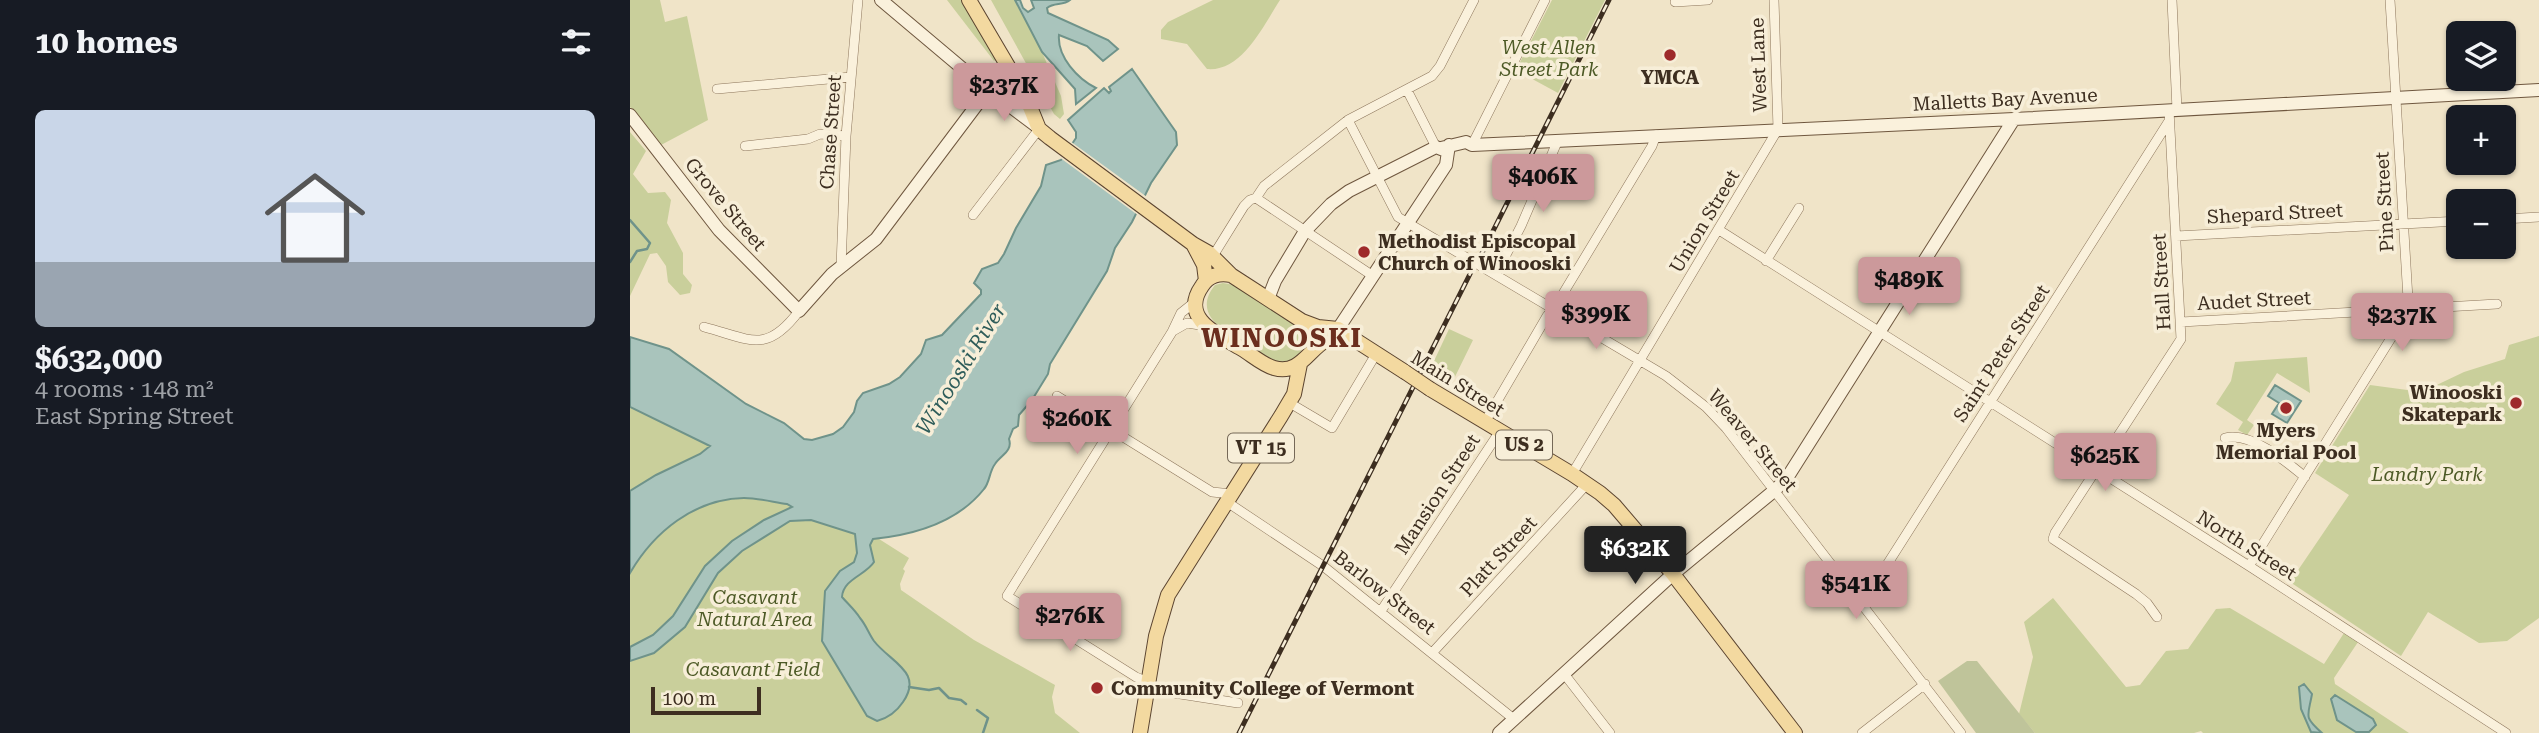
<!DOCTYPE html>
<html lang="en">
<head>
<meta charset="utf-8">
<style>
  :root { --surface:#171b24; --page:#20242c; --text:#f1f3f6; --muted:#9ea1a6; --accent:#cc999b }
  body { margin:0; font-family:"Roboto Serif",serif; background:var(--page); color:var(--text); height:100vh; display:flex; flex-direction:column; font-size:26px; white-space:nowrap }
  * { box-sizing:border-box; margin:0 }
  p { font-size:23px; color:var(--muted) }
  .icon { flex:none; width:38px; height:38px; fill:none; stroke:currentColor; stroke-width:2; stroke-linecap:round; stroke-linejoin:round }
  .map { position:relative; flex:1; overflow:hidden }
  .side { display:flex; flex-direction:column; background:var(--surface); width:630px }
  .side>* { flex:none }
  .buttons { position:absolute; left:1816px; top:21px; display:grid; gap:14px }
  .buttons a { display:grid; place-items:center; width:70px; height:70px; border-radius:10px; background:var(--surface); box-shadow:0 2px 5px #0004; font-size:35px }
  .scale { position:absolute; left:21px; bottom:18px; width:110px; box-sizing:border-box; padding-left:7px; border:4px solid #3d2e20; border-top:0; font-size:19px; line-height:24px; white-space:nowrap; color:#3d2e20; -webkit-text-stroke:5px #f7eed8; paint-order:stroke }
  .price { position:absolute; translate:-50% -60px; padding:0 16px; border-radius:7px; background:var(--accent); color:#111; font-size:23px; line-height:46px; filter:drop-shadow(0 2px 4px #0008) }
  .price::after { content:''; position:absolute; left:50%; top:42px; width:21px; height:16px; margin-left:-10px; background:inherit; clip-path:polygon(0 0,100% 0,50% 100%) }
  .price.current { background:#222; color:#fff }
  ul { padding:0; list-style:none }
  li { display:grid; align-content:center; gap:14px; height:371px; padding:0 35px }
  li span { display:grid; place-items:center; height:217px; border-radius:10px; color:#555 }
  li>.icon { margin-inline-start:auto }
  span .icon { width:126px; height:126px; fill:#fffc; stroke-width:1 }
  li b { font-size:30px }
  h2 { display:flex; justify-content:space-between; align-items:center; height:84px; padding:0 35px; font-size:30px }
  main { display:flex; flex:1; min-height:0 }
  .map>svg:first-child { display:block }
  .green { fill:#c9cf9b }
  .cemetery { fill:#bfc49a }
  .water { fill:#a9c4bc; stroke:#6f938a; stroke-width:2 }
  .pier { fill:#f0e4c8 }
  .lines { fill:none; stroke-linecap:round; stroke-linejoin:round }
  .stream { stroke:#6f938a; stroke-width:2.5 }
  .street-casing { stroke:#8d765c; stroke-width:10 }
  .secondary-casing { stroke:#6f573f; stroke-width:14 }
  .primary-casing { stroke:#5b4430; stroke-width:16 }
  .street { stroke:#faf1dc; stroke-width:9 }
  .secondary { stroke:#faf1dc; stroke-width:12 }
  .primary { stroke:#f3d9a0; stroke-width:14 }
  .rail-casing { stroke:#3d2e20; stroke-width:5 }
  .rail { stroke:#f7eed8; stroke-width:2.5; stroke-dasharray:8; stroke-linecap:butt }
  .primary-bridge-casing { stroke:#5b4430; stroke-width:16; stroke-linecap:butt }
  .primary-bridge { stroke:#f3d9a0; stroke-width:14 }
  .poi-dot { fill:#9e2a2b; stroke:#f7eed8; stroke-width:2.5 }
  .labels { text-anchor:middle; stroke-width:7; stroke-linejoin:round; paint-order:stroke }
  .shield { fill:#f7eed8; stroke:#756857; stroke-width:2 }
  .shield-label { font-size:18px; font-weight:bold; fill:#3d2e20 }
  .park-label { font-size:19px; font-style:italic; fill:#4d5a26; stroke:#f7eed8 }
  .street-label { font-size:19px; fill:#3d2e20; stroke:#f7eed8 }
  .poi-label { font-size:19px; font-weight:bold; fill:#3d2e20; stroke:#f7eed8 }
  .water-label { font-size:21px; font-style:italic; fill:#2f5d5a; stroke:#f7eed8 }
  .district-label { font-size:26px; font-weight:bold; letter-spacing:2px; fill:#6b2e1e; stroke:#f7eed8 }
</style>
</head>
<body>
<main>
<section class="side">
<h2>10 homes<svg class="icon" aria-label="filters" viewBox="0 0 24 24"><path d="M4 7h16M4 17h16"/><circle cx="9" cy="7" r="2"/><circle cx="15" cy="17" r="2"/></svg></h2>
<ul>
<li><span style="background:linear-gradient(#c9d6e8 70%,#9aa5b1 0)"><svg class="icon" aria-label="home" viewBox="0 0 24 24"><path d="M3 11l9-7 9 7M6 9v11h12V9"/></svg></span><div><b>$632,000</b><p>4 rooms · 148 m²</p><p>East Spring Street</p></div></li>
</ul>
</section>
<div class="map">
<svg width="1909" height="733" viewBox="0 0 1909 733">
  <rect width="100%" height="100%" fill="#f0e4c8"/>
  <!-- green -->
  <path class="green" d="M0,0h30l5,22 22,-6 21,104 -47,25 -31,-38z
    M317,0h15l35,59 -3,2z
    M361,0h24l27,52 19,44 3,18 -4,5 -6,-5z
    M583,0h67c-17,26 -38,72 -73,69l-20,-25 -26,-5v-9l7,-8z
    M922,0h53l-47,93 -42,-23z
    M0,132l16,19 -13,23 15,19 17,-1 6,8 -4,23 16,30v21l9,11 -2,8 -10,2 -12,-13 -2,-16 -9,-13 -7,1 -20,42z
    M593,283l11,2c17,11 50,28 63,42 14,15 2,38 -19,36 -9,-1 -19,-10 -28,-16 -22,-14 -60,-31 -35,-62z
    M819,329l24,11 -23,47 -23,-11z
    M1909,336v282l-32,23 -28,2 -51,-31 -27,44 -111,-74 59,-87 -34,-22 55,-88 52,7 42,-20 41,-13 4,-14z
    M1677,357l3,36 -33,-20 -30,47 7,5 -7,10 -9,-5 5,-8 -27,-18 15,-23 4,-19z
    M0,390l82,43 197,125 -6,11 2,2 -5,13 1,6 73,50 81,45 -3,12 3,16 25,20h-450z
    M1423,598l73,89 14,-2 26,-34 22,-2 28,-40 14,-1 94,56 20,-31 14,9 -24,36 1,6 74,49h-206l-2,-2 -7,2h-159l-16,-19 14,-57 -9,-35z"/>
  <!-- cemetery -->
  <path class="cemetery" d="M1337,661h10l58,72h-59l-38,-52z"/>
  <!-- water -->
  <path class="water" d="M385,0h5l3,8 5,4 6,-4 -3,-8h39c-7,6 -16,2 -23,8l1,5 60,27 10,9 -15,12 -16,-15 -28,-11c-2,22 19,44 37,53l-20,16 -1,-15 -33,-37z
    M502,69l44,63 1,13 -26,38 -19,39 -17,26 -8,23 -57,93 -2,10 -16,26 -13,15 -1,11 -5,3 -4,10c4,12 -8,16 -14,25 -6,8 -5,18 -11,25 -26,33 -71,46 -111,50l-3,6 4,17c-8,13 -31,17 -32,35 6,7 13,13 18,21 6,7 9,16 14,23 16,21 50,31 29,61 -6,9 -15,16 -26,19l-10,-5 -45,-75 3,-50 15,-20 14,-9 3,-9 -2,-19 -44,-14 -21,1 -48,30 -24,22 -33,54 -31,26 -24,8v-14l23,-12 20,-19 32,-50 27,-25 32,-21 28,-13 -5,-3c-14,-2 -29,-6 -43,-6 -50,1 -90,34 -114,75v-82l26,-16 44,-21 10,-8 -80,-39v-70l39,12 77,55 38,19 20,16 8,1 21,-6 10,-7 11,-15 3,-11 6,-8 26,-9 11,-7 21,-23 5,-14 16,-5 39,-41v-4l-7,-7 8,-14 16,-6 6,-9 12,-26 25,-42 5,-21 15,-5 15,-22v-6l-8,-12 36,-32 5,5 2,-2 -2,-4z
    M1645,385l26,16 -14,22 -15,-9 7,-11 -11,-7z
    M1674,684l8,10c-4,23 -9,22 10,39l-11,-1 -10,-23 -2,-22z
    M1705,695l38,24 3,6 -7,7h-13l-19,-12 -6,-21z"/>
  <!-- pier -->
  <path class="pier" d="M440,141l77,56 -8,19 -80,-59z"/>
  <g class="lines">
    <!-- stream -->
    <path class="stream" d="M0,220l20,23 -3,6 -10,2 -7,11
      M279,687l20,3 10,-2 10,10 12,2 5,4
      M347,710l11,8 -5,15"/>
    <defs>
      <path id="street" d="M1542,0l5,110
        M1045,2l33,-2
        M87,89l134,-12
        M777,90l29,57
        M718,120l50,97 268,159 40,31 20,21 235,305
        M842,145l73,-145
        M115,146l63,-7 12,-5 26,2
        M626,198l117,78
        M343,215l66,-86
        M1874,219l35,-2
        M1089,230l530,336 257,167
        M1546,236l283,-15
        M583,256l31,-50 6,-6 6,-2 8,-12 84,-66 84,-44 8,-10 34,-66
        M1136,261l33,-53
        M211,267l5,-131 12,-136
        M866,274l25,-48 37,-86
        M1551,322l316,-18
        M74,327c46,12 62,28 95,-16
        M543,331l14,-8 19,3
        M427,396l155,96 20,2
        M658,402l44,26 44,-74
        M855,422l62,-106 11,-14 94,-156 4,-11
        M1595,438c25,-7 62,24 80,39
        M942,474l206,-345 -4,-129
        M597,502l96,64 192,154
        M1619,566l157,-252 2,-15 -18,-299
        M1232,604l307,-483
        M751,611l119,-180
        M1527,617l-10,-14 -11,-9 -83,-55 2,-6 126,-194 -12,-229
        M803,652l154,-168
        M935,675l45,58
        M518,682l-12,-5 -129,-81 165,-264 9,-19 15,-12
        M517,686l14,5 77,12
        M1232,733l63,-49"/>
      <path id="secondary" d="M251,0l101,85 57,43
        M0,115l89,115 80,81 33,-37 44,-35 106,-141 30,-25
        M811,148l25,-6 6,3 542,-26 525,-29
        M638,299l7,-18 30,-50 26,-27 18,-13 87,-44 10,4
        M708,329l108,-164 3,-20
        M869,733l174,-159 102,-84 12,-12 227,-359"/>
      <path id="primary" d="M339,0l57,97 13,32 11,9 143,106 16,9 22,22 71,46 16,6 20,2 67,43
        M563,244l11,21 2,16
        M601,275c-12,-2 -22,0 -29,11 -23,33 17,49 40,63 10,6 21,16 32,19 35,10 39,-42 76,-29
        M800,389l142,85 28,19 14,12 59,69 122,159
        M510,733l16,-97 12,-41 113,-179 13,-22 6,-30"/>
    </defs>
    <!-- street casing -->
    <use href="#street" class="street-casing"/>
    <!-- secondary casing -->
    <use href="#secondary" class="secondary-casing"/>
    <!-- primary casing -->
    <use href="#primary" class="primary-casing"/>
    <!-- street -->
    <use href="#street" class="street"/>
    <!-- secondary -->
    <use href="#secondary" class="secondary"/>
    <!-- primary -->
    <use href="#primary" class="primary"/>
    <defs>
      <path id="rail" d="M851,255l128,-255
        M609,733l233,-463"/>
    </defs>
    <!-- rail casing -->
    <use href="#rail" class="rail-casing"/>
    <!-- rail -->
    <use href="#rail" class="rail"/>
    <defs>
      <path id="primary-bridge" d="M775,372l25,17"/>
    </defs>
    <!-- primary-bridge casing -->
    <use href="#primary-bridge" class="primary-bridge-casing"/>
    <!-- primary-bridge -->
    <use href="#primary-bridge" class="primary-bridge"/>
  </g>
  <!-- markers -->
  <g class="poi-dot">
    <circle cx="1040" cy="55" r="7"/>
    <circle cx="734" cy="252" r="7"/>
    <circle cx="1886" cy="403" r="7"/>
    <circle cx="1656" cy="408" r="7"/>
    <circle cx="467" cy="688" r="7"/>
  </g>
  <g class="labels">
    <!-- shield labels -->
    <g class="shield">
      <rect x="866" y="430.5" width="56" height="29" rx="5"/>
      <rect x="598" y="433.5" width="66" height="29" rx="5"/>
    </g>
    <g class="shield-label">
      <text x="894" y="451">US 2</text>
      <text x="631" y="454">VT 15</text>
    </g>
    <!-- park labels -->
    <g class="park-label">
      <text x="919" y="54">West Allen<tspan x="919" dy="22">Street Park</tspan></text>
      <text x="1797" y="481">Landry Park</text>
      <text x="125" y="604">Casavant<tspan x="125" dy="22">Natural Area</tspan></text>
      <text x="123" y="676">Casavant Field</text>
    </g>
    <!-- street labels -->
    <g class="street-label">
      <text transform="translate(1128 65) rotate(-92)" y="7">West Lane</text>
      <text transform="translate(1375 99) rotate(-3)" y="7">Malletts Bay Avenue</text>
      <text transform="translate(200 132) rotate(-86)" y="7">Chase Street</text>
      <text transform="translate(1754 202) rotate(-93)" y="7">Pine Street</text>
      <text transform="translate(96 204) rotate(50)" y="7">Grove Street</text>
      <text transform="translate(1645 213) rotate(-3)" y="7">Shepard Street</text>
      <text transform="translate(1074 221) rotate(-59)" y="7">Union Street</text>
      <text transform="translate(1531 282) rotate(-93)" y="7">Hall Street</text>
      <text transform="translate(1624 300) rotate(-3)" y="7">Audet Street</text>
      <text transform="translate(1371 353) rotate(-57)" y="7">Saint Peter Street</text>
      <text transform="translate(828 383) rotate(32)" y="7">Main Street</text>
      <text transform="translate(1123 440) rotate(50)" y="7">Weaver Street</text>
      <text transform="translate(807 494) rotate(-57)" y="7">Mansion Street</text>
      <text transform="translate(1617 545) rotate(32)" y="7">North Street</text>
      <text transform="translate(868 556) rotate(-47)" y="7">Platt Street</text>
      <text transform="translate(755 592) rotate(38)" y="7">Barlow Street</text>
    </g>
    <!-- poi labels -->
    <g class="poi-label">
      <text x="1040" y="84">YMCA</text>
      <text x="748" y="248" text-anchor="start">Methodist Episcopal<tspan x="748" dy="22">Church of Winooski</tspan></text>
      <text x="1872" y="399" text-anchor="end">Winooski<tspan x="1872" dy="22">Skatepark</tspan></text>
      <text x="1656" y="437">Myers<tspan x="1656" dy="22">Memorial Pool</tspan></text>
      <text x="481" y="695" text-anchor="start">Community College of Vermont</text>
    </g>
    <!-- water labels -->
    <g class="water-label">
      <text transform="translate(331 369) rotate(-58)" y="7">Winooski River</text>
    </g>
    <!-- district labels -->
    <g class="district-label">
      <text x="652" y="347">WINOOSKI</text>
    </g>
  </g>
</svg>
<div class="buttons">
<a><svg class="icon" aria-label="layers" viewBox="0 0 24 24"><path d="M12 4l9 5-9 5-9-5zM3 14l9 5 9-5"/></svg></a>
<a>+</a>
<a>−</a>
</div>
<div class="scale">100 m</div>
<b class="price" style="left:374px;top:123px">$237K</b>
<b class="price" style="left:913px;top:214px">$406K</b>
<b class="price" style="left:1279px;top:317px">$489K</b>
<b class="price" style="left:966px;top:351px">$399K</b>
<b class="price" style="left:1772px;top:353px">$237K</b>
<b class="price" style="left:447px;top:456px">$260K</b>
<b class="price" style="left:1475px;top:493px">$625K</b>
<b class="price current" style="left:1005px;top:586px">$632K</b>
<b class="price" style="left:1226px;top:621px">$541K</b>
<b class="price" style="left:440px;top:653px">$276K</b>
</div>
</main>
</body>
</html>
